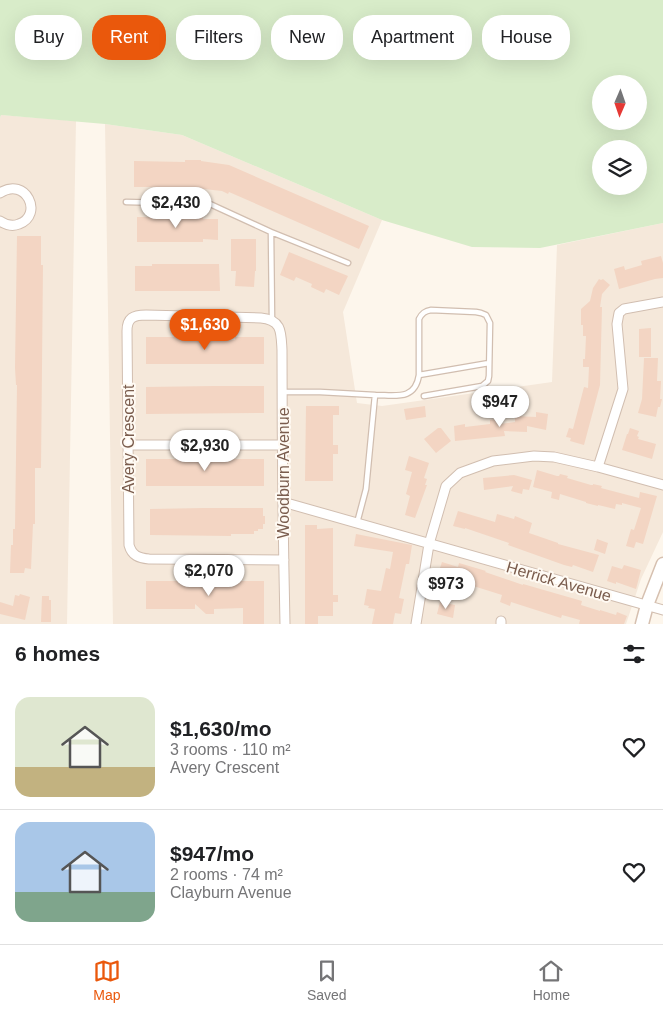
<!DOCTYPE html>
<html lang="en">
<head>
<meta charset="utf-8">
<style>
  :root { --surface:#fff; --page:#f6f6f6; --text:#202124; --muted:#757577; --line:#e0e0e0; --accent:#ea580c }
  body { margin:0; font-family:Arial,sans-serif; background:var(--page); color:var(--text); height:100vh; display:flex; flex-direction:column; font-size:19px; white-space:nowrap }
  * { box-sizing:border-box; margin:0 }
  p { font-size:16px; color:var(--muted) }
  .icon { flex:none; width:28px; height:28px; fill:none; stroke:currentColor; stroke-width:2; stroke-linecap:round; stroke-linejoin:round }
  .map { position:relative; height:624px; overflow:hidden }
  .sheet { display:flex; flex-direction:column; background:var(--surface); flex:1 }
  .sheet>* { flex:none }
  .banner { position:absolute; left:15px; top:15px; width:634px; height:45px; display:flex; gap:10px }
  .needle { width:32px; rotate:182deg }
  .buttons { position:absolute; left:592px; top:75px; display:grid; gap:10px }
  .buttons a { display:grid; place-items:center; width:55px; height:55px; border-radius:50%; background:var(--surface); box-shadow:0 5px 20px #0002; font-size:25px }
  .price { position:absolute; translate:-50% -42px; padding:0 11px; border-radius:18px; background:#fff; color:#222; font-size:16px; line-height:32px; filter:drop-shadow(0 1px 2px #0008) }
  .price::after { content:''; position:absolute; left:50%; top:30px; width:15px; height:11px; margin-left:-8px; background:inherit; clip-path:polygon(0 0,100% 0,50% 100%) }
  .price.selected { background:var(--accent); color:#fff }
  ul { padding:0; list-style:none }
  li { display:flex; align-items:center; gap:15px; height:125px; padding:0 15px }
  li+li { border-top:1px solid var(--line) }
  li span { display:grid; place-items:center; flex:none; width:140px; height:100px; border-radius:15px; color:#555 }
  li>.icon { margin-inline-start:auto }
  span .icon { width:60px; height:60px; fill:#fffc; stroke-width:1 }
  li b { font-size:21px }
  h2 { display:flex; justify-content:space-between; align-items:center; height:60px; padding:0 15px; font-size:21px }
  .tag { padding:0 18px; border-radius:20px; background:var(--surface); box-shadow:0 5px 20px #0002; font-size:18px; line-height:45px }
  .tag.selected { background:var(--accent); color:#fff }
  .tabs { display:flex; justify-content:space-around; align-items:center; height:70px; border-top:1px solid var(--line); background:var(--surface); font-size:14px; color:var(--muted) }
  .tabs a { display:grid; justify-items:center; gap:2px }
  .tabs .selected { color:var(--accent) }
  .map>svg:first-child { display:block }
  .residential { fill:#f5e8da }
  .green { fill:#d8ecc9; fill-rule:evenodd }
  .building { fill:#f3d5c3 }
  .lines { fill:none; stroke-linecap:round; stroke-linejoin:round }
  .lane-casing { stroke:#d1beb0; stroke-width:7 }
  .street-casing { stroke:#d1beb0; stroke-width:11 }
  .secondary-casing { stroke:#d6c0b0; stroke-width:15 }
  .lane { stroke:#fff; stroke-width:4.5 }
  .street { stroke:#fff; stroke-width:9 }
  .secondary { stroke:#fff; stroke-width:12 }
  .labels { text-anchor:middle; stroke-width:4; stroke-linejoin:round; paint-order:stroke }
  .street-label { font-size:16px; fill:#7a5c4d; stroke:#fffaf3 }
</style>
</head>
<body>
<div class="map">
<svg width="663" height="624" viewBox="0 0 663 624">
  <rect width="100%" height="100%" fill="#fdf6ec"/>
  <!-- residential -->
  <path class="residential" d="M1,115l75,6 -9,503h-67v-506z
    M105,124l77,11 200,85 -39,92 14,91 25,3 170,-24 5,-137 106,-22v309l-22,47 -15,45h-513z"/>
  <!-- green -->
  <path class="green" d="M0,0h663v223l-123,25 -68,-1 -90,-27 -200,-85 -77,-11 -104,-9 -1,3zM601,84h38v37h-38zM601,149h38v37h-38z"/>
  <!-- building -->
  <path class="building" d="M185,160h16v1l28,4 140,61 -10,23 -130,-57 -1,2 -6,-3 -18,-2h-43v-2h-27v-26l51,1z
    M137,217h66v2h15v21l-15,-1v3h-66z
    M17,236h24v29h2l-2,203h-6v56h-2l-2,45 -6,-1 -1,5h-14l1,-28h2v-16h2l2,-144h-1l-1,-17z
    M231,239h25v32h-1l-1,16 -19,-1 1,-15h-5z
    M289,252l59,24 -9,19 -13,-6 -2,4 -13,-6 1,-3 -16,-7 -2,4 -14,-6z
    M661,256l2,7v15l-8,1 -36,10 -5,-20 10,-3 1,4 17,-5 -1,-4z
    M152,264h67l1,27h-85v-25h17z
    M599,279l2,1 2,-1 7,6 -8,9 -2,13h2l-2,78 -16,60 -14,-4 1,-3 -5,-1 3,-9 4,1 11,-42 4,1 1,-21h-6v-8h2l1,-23h-3v-11h-2v-16l9,-8 3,-13z
    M651,328v29h-12v-28z
    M146,337h76v3h13v-3h29v27h-118z
    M644,358h14l-1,23h4l-1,18h2l-2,8h-2l-2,10 -18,-4 4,-14z
    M213,386h51v27l-118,1v-27z
    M507,393l1,13h-10l-1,-12z
    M306,406h33v9h-6v30h5v9h-5v27h-28z
    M425,406l1,11 -20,3 -2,-11z
    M536,412l12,2 -2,16 -19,-4v6l-23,-1 1,5 -50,5 -1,-15 11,-2v3l25,-3v-4l9,-1 1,5 15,-2v-6l21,1z
    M438,428h3l10,13 -15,12 -12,-14z
    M630,428l9,3 -2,5 2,1 -1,2 18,5 -4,15 -30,-9 5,-16h1z
    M409,456l20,7 -5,15 3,1 -2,6h2l-12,33 -10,-3 5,-19 -4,-2 6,-22 -7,-2z
    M146,459h118v27h-118z
    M537,470l20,6h2l1,-2 8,2 -1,2 24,7h2v-1l9,2 -1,2 38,10 1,-6 17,4 -14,48 -7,-2 -2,6 -8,-2 5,-17 3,1 7,-22 -19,-5v2l-6,-1 -1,5 -17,-4v1l-12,-3v-1l-26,-8 -1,6 -8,-2 1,-6 -19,-5z
    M514,475l18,5 -3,10 -6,-1 -1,5 -11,-3 2,-5 -29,4 -1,-12z
    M203,508h60v8h2v8h-2v5h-5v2h-4v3h-23v2l-81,-1v-26z
    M458,511l37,11 2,-8 17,5 1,-3 17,7 -3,10 29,10v1l41,11 -6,17 -20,-7 -1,2 -8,-2 -56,-20 1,-2 -44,-15v1l-12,-3z
    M305,525h12v4l16,-1v67h5v7h-5v14h-15v8h-13z
    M356,534l56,11 -3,19h-3l-7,34 5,1 -3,15 -6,-1 -2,11h-21l3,-15 -7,-1 1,-2 -5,-1 3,-16 14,2 5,-23 4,1 3,-17 -39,-6z
    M597,539l11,4 -3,11 -11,-4z
    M442,562l16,5 1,-4 27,8 -1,1 38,13v-1l59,17 -1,4 19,6v-1l16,5 1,-3 10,4 -3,8h-45l1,-4 -18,-5 -1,3 -50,-16 -1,4 -10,-4 2,-7 -54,-17 -1,5 -11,-3z
    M624,565l17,5 -5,19 -20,-7v2l-9,-3 5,-15 10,3z
    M146,581h118v43h-21v-16l-29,1v5h-8l-11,-10v5h-49z
    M20,594l10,3 -5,23 -25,-6v-12l13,4 2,-11 4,1z
    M42,596h7v4h2v22h-10z
    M440,602l15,3 -2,13 -16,-4z"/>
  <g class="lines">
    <defs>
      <path id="lane" d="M126,202l84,2 61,28 1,88
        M271,232l77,31
        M419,375l70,-12
        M282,392h38l55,3 -9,94 -9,34
        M375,395c20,0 40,6 44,-20v-56c3,-6 6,-8 12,-9l45,2 5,1 5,2 4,8 -1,53 -1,5 -6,5 -58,10"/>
      <path id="street" d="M0,193c26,-17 44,22 19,31 -7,3 -13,1 -19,-3
        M128,445h154
        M598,467l25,-78 -6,-65 2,-11 5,-4 39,-7
        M283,502l380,108
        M284,560l-135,-1c-10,-1 -17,-3 -20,-14l-2,-214c0,-13 6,-16 19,-16l115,3c21,2 20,14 21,32 0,92 1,183 3,274
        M501,621v3
        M416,624l13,-80 17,-58 14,-13 33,-12 41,-5 20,1 44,10 65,18"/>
      <path id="secondary" d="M642,624l5,-19 16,-41"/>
    </defs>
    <!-- lane casing -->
    <use href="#lane" class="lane-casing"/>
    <!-- street casing -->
    <use href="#street" class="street-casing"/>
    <!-- secondary casing -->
    <use href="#secondary" class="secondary-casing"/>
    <!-- lane -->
    <use href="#lane" class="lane"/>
    <!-- street -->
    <use href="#street" class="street"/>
    <!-- secondary -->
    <use href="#secondary" class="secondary"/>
  </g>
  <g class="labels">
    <!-- street labels -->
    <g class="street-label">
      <text transform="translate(128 439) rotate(-90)" y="6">Avery Crescent</text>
      <text transform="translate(283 473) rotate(-90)" y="6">Woodburn Avenue</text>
      <text transform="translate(559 581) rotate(16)" y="6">Herrick Avenue</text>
    </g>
  </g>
</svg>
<div class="buttons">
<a><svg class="needle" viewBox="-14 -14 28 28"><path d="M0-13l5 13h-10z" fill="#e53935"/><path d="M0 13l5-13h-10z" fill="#757577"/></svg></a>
<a><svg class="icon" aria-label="layers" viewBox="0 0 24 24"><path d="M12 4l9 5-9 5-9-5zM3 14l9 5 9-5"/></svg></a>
</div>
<b class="price" style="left:176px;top:229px">$2,430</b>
<b class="price selected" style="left:205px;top:351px">$1,630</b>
<b class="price" style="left:500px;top:428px">$947</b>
<b class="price" style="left:205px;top:472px">$2,930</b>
<b class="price" style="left:209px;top:597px">$2,070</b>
<b class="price" style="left:446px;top:610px">$973</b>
<div class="banner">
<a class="tag">Buy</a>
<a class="tag selected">Rent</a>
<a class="tag">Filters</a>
<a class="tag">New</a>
<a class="tag">Apartment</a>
<a class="tag">House</a>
</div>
</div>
<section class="sheet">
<h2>6 homes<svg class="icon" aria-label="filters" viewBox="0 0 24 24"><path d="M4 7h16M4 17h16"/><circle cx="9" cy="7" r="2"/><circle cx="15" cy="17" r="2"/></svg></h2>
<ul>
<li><span style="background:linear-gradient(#dfe7d0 70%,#c2b280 0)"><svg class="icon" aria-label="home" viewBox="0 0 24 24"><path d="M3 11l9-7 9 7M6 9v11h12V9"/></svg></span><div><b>$1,630/mo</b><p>3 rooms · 110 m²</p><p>Avery Crescent</p></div><svg class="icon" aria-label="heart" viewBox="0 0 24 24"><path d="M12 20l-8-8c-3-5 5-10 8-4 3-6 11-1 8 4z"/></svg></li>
<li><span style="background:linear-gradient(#a9c7e8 70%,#7fa58c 0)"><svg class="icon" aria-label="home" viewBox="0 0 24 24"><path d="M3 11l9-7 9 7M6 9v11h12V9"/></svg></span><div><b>$947/mo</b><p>2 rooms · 74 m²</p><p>Clayburn Avenue</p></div><svg class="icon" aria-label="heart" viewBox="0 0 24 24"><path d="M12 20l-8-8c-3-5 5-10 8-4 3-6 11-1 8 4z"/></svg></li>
</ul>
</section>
<nav class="tabs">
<a class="selected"><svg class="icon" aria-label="map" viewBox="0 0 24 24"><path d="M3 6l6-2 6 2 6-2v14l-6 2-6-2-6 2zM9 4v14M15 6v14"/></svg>Map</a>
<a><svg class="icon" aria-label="saved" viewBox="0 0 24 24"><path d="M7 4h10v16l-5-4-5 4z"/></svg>Saved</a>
<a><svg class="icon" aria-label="home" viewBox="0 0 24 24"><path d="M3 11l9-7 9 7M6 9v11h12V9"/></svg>Home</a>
</nav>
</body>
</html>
